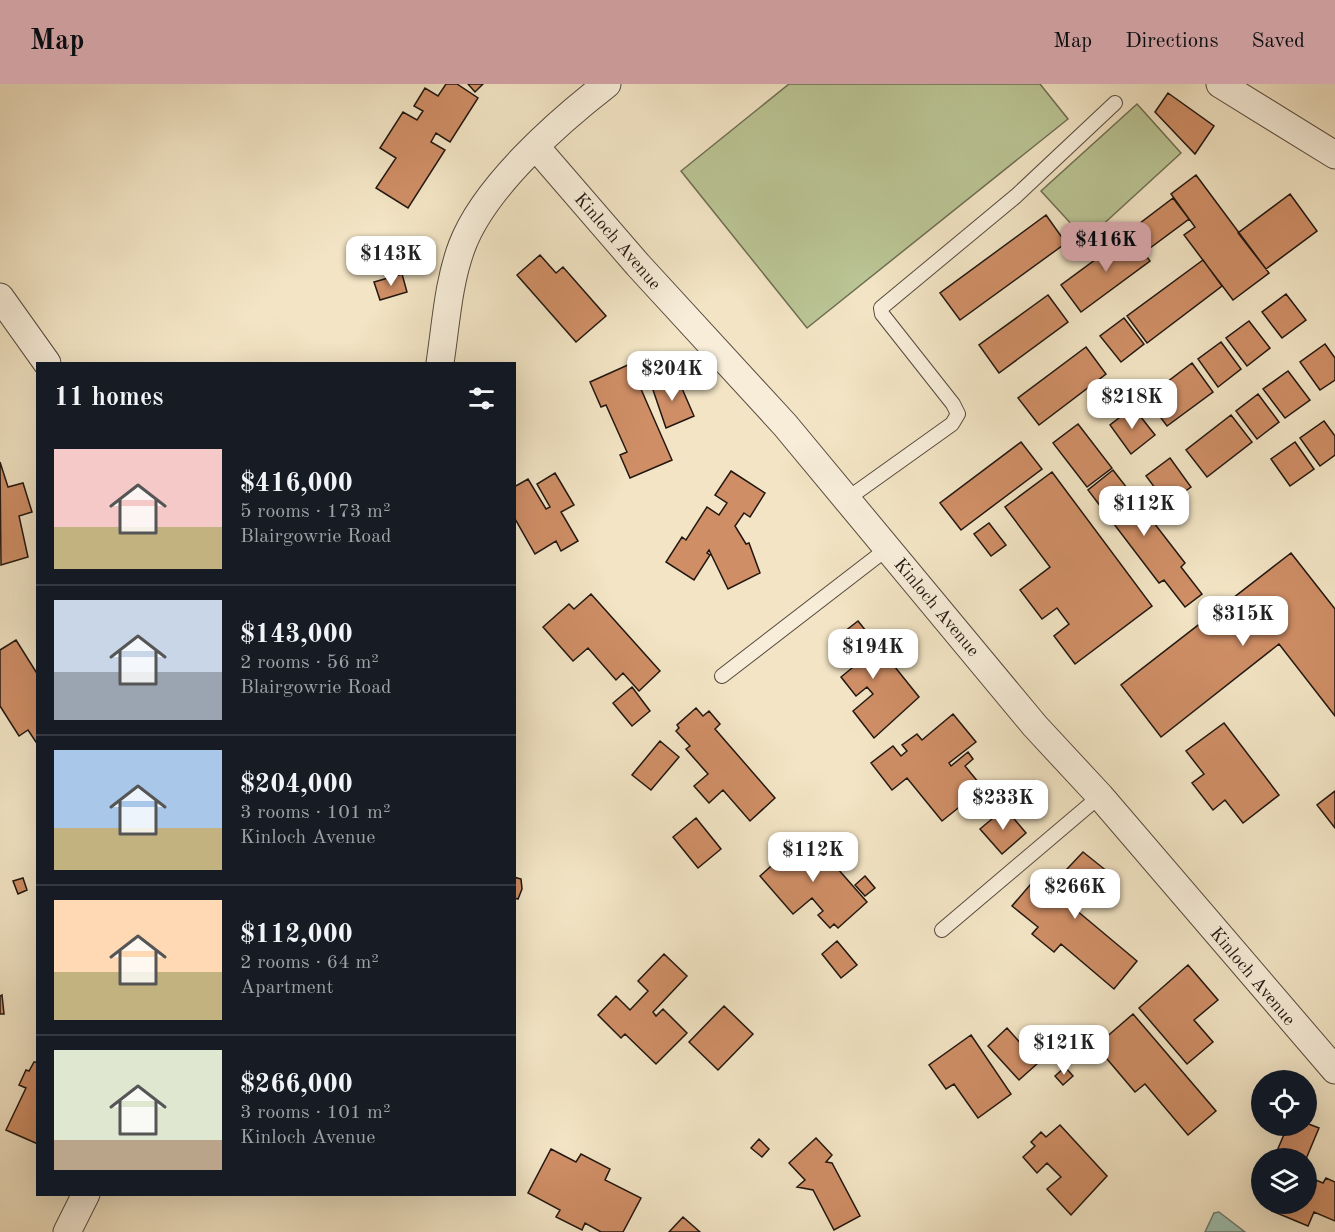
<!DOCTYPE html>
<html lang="en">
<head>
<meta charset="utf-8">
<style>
  :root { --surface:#171b24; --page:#242831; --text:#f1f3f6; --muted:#9ea1a6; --line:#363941; --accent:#c59692 }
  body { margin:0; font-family:"Old Standard TT",serif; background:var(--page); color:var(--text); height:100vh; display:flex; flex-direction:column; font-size:22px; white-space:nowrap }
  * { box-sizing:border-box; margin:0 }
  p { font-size:20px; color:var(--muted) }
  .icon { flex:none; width:33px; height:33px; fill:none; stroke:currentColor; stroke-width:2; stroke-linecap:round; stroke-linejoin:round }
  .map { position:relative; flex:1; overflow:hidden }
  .panel { position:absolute; left:36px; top:278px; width:480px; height:834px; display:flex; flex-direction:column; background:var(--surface); border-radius:0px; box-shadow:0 6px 24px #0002 }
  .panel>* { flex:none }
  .tools { position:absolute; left:1251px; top:986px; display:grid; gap:12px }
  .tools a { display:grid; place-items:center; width:66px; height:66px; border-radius:50%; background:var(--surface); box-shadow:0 6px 24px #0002; font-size:30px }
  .price { position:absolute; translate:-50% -51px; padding:0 14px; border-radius:12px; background:#fff; color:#222; font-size:20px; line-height:39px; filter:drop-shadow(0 2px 3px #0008) }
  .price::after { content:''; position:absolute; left:50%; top:36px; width:18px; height:14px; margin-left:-9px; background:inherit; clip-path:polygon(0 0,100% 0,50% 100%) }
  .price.selected { background:var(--accent); color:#111 }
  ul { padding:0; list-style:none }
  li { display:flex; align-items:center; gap:18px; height:150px; padding:0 18px }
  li+li { border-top:2px solid var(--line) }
  li span { display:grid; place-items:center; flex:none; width:168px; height:120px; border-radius:0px; color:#555 }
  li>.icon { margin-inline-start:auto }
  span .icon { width:72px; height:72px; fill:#fffc; stroke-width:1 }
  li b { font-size:26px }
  h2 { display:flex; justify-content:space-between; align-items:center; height:72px; padding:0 18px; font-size:26px }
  header { display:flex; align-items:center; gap:36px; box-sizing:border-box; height:84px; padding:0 30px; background:var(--accent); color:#111 }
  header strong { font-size:28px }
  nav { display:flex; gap:33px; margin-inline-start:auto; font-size:21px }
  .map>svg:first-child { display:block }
  .green { fill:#bac494; stroke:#6e6e52; stroke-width:1.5 }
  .water { fill:#9cbfae; stroke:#6b7c6f; stroke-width:1.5 }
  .building { fill:#cf8e66; stroke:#221710; stroke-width:1.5 }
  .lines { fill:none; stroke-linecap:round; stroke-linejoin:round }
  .service-casing { stroke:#564a3d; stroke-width:16 }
  .minor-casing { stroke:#564a3d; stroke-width:29 }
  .service { stroke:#f7edd9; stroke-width:14 }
  .minor { stroke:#f7edd9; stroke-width:27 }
  .labels { text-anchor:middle; stroke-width:5; stroke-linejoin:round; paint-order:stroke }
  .street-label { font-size:18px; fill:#221710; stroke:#f7edd9 }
</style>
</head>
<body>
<header>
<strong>Map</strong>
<nav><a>Map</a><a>Directions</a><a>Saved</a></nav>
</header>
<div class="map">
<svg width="1335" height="1148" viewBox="0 0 1335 1148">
  <rect width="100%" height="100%" fill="#f2e4c4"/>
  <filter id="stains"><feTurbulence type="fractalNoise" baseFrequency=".00333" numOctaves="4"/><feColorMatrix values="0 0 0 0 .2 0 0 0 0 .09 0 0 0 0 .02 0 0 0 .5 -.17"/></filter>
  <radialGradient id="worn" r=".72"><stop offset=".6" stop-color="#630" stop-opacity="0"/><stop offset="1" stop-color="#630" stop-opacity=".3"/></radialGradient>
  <!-- green -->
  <path class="green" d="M789,0h251l28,35 -261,209 -126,-157z
    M1137,20l44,49 -95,87 -45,-49z"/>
  <!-- water -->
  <path class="water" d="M1219,1128l26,20h-40l9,-19z"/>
  <!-- building -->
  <path class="building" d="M446,0h11l21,14 -28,44 -14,-9 -5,9 14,8 -37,58 -32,-20 20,-30 -16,-10 23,-36 14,8 6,-9 -9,-5 11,-18 13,8z
    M468,0h15l-8,8z
    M1168,9l46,33 -19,28 -40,-42z
    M1196,91l73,98 -36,27 -49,-65 11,-8 -24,-33z
    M1290,110l27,37 -51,38 -28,-36z
    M1173,114l16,21 -43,32 -15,-21z
    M1046,131l20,28 -106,77 -20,-27z
    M1130,150l20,27 -69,51 -20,-27z
    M540,171l16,18 7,-6 43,49 -30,26 -59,-67z
    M1203,176l19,26 -75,57 -20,-27z
    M402,190l5,18 -27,8 -6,-18z
    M1286,210l20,26 -24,18 -20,-26z
    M1048,211l20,27 -69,51 -20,-28z
    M1124,234l20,26 -23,18 -21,-26z
    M1249,237l21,27 -23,18 -21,-28z
    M1221,258l20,27 -23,18 -20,-28z
    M1325,260l10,14v22l-15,10 -20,-28z
    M1086,263l20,27 -67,51 -21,-27z
    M1192,279l21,29 -46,34 -21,-28z
    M630,280l42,96 -42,18 -10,-23 7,-3 -21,-47 -5,2 -11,-25z
    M1288,287l22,29 -25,18 -22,-29z
    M677,293l17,39 -28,12 -14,-41z
    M1258,310l21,28 -22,17 -21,-28z
    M1133,323l22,28 -24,19 -21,-29z
    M1231,331l21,27 -45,35 -21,-27z
    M1324,337l11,15v19l-15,11 -20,-28z
    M1078,340l34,44 -25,19 -34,-44z
    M1021,358l21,27 -81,61 -21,-27z
    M1295,358l19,27 -24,17 -19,-27z
    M1170,374l21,29 -24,17 -21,-28z
    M0,378l8,25 15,-4 9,29 -13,4 9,41 -27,8z
    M1113,386l72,93 -4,4 21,27 -17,13 -21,-27 -5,3 -71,-93z
    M731,387l34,22 -15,24 -6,-4 -9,13 11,18 3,-1 11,30 -32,16 -19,-39 -2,3 3,2 -16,25 -28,-18 16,-25 4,3 21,-33 12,8 8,-12 -12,-8z
    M1052,388l100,134 -77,58 -21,-28 15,-12 -12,-16 -15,11 -22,-29 30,-23 -45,-60z
    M555,389l19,32 -13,7 17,29 -17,10 -5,-10 -21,13 -21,-37v-30l14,-8 18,30 4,-2 -13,-23z
    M989,439l17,22 -15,11 -17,-22z
    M1291,469l44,56v107l-56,-72 -118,93 -40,-52z
    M591,510l69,77 -21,20 -16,-18 -7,7 -28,-32 -15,13 -30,-34 26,-23 5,5z
    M858,537l61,76 -45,41 -21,-27 20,-17 -6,-7 -11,9 -15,-19 11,-9 -21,-26z
    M16,556l22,35v70l-10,-15 -9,6 -19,-30v-56z
    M632,603l18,24 -18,15 -19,-23z
    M696,624l7,8 6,-5 11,13 -5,5 60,69 -25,23 -27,-31 -14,13 -15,-17 14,-12 -22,-25 4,-3 -14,-15 3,-3 -2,-3z
    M953,630l23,28 -27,21 2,3 17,-14 5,7 -8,7 18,22 -41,33 -35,-43 -15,12 -21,-27 22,-17 8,10 6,-5 -5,-6 15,-11 5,6z
    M1224,639l55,72 -36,28 -18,-23 -12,10 -21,-27 12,-9 -18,-23z
    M660,657l19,16 -28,33 -19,-15z
    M1335,707v37l-18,-23z
    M1005,724l21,25 -24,21 -22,-25z
    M696,734l25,31 -23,19 -25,-31z
    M807,750l60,68 -29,26 -4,-4 -4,4 -12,-13 5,-4 -11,-13 -19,16 -33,-38z
    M1083,768l25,20 -32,38 61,51 -23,28 -53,-45 -7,8 -22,-18 6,-7 -26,-21 24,-28 15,13 4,-5 -2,-2z
    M865,792l10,12 -10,8 -10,-11z
    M514,793l7,2 1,10 -4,10 -4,-1z
    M23,794l4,12 -9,4 -5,-13z
    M837,857l20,24 -16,13 -19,-24z
    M664,870l23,22 -34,36 3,4 7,-7 24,24 -31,31 -31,-30 -4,4 -23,-23 18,-19 14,14 18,-19 -10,-10z
    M1188,881l30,35 -24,20 19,22 -26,22 -48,-56z
    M2,911l2,19h-4v-18z
    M724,922l29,28 -35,36 -29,-28z
    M1133,930l83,97 -28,24 -43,-51 -10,8 -39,-46z
    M1007,944l31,35 -19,17 -31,-34z
    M971,951l40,59 -33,24 -24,-34 -8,5 -17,-24z
    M34,978h4v82l-32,-14 20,-42 -7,-3 7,-15 3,1z
    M1065,983l8,9 -10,9 -8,-9z
    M1306,1039l13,5 -13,31 -32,-1 14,-33z
    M1060,1041l47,51 -36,39 -24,-26 14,-12 -14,-14 -10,10 -14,-16 12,-11 -4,-4 10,-10 5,5z
    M816,1054l16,17 -6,7 6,1 28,53 -26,14 -21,-40 -16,-3 8,-7 -16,-17z
    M759,1055l10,10 -7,8 -11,-9z
    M551,1065l25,13 5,-8 29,15 -5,11 36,18 -18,34h-22l-16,-9 -3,7 -26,-13 4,-7 -32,-17z
    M1306,1092l17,7 3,-5 9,4v39l-21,-9 -6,14 -36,-15 3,-8h31z
    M683,1133l17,15h-31z"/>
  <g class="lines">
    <defs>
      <path id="service" d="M847,415l105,-75 6,-10 -5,-10 -71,-90 -1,-6 135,-112 99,-93
        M722,592l166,-128
        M942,846l158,-134"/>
      <path id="minor" d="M1220,0l115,71
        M536,63l102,118 147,160 250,301 65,70 235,274
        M0,213l47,66
        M440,279c6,-39 8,-80 22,-117 22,-59 96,-124 145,-162
        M67,1148l19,-38"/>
    </defs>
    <!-- service casing -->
    <use href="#service" class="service-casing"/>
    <!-- minor casing -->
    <use href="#minor" class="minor-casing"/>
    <!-- service -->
    <use href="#service" class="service"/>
    <!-- minor -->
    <use href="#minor" class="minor"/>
  </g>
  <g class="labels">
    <!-- street labels -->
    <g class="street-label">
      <text transform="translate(618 157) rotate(49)" y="6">Kinloch Avenue</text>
      <text transform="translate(937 523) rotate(50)" y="6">Kinloch Avenue</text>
      <text transform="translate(1253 892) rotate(50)" y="6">Kinloch Avenue</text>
    </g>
  </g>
  <rect width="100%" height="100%" filter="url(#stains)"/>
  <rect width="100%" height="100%" fill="url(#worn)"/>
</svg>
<div class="tools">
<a><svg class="icon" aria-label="locate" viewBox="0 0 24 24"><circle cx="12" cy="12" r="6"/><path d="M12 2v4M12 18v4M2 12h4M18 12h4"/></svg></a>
<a><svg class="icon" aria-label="layers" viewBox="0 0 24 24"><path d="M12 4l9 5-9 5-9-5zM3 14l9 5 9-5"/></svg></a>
</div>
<b class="price selected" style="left:1106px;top:189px">$416K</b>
<b class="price" style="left:391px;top:203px">$143K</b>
<b class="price" style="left:672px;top:318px">$204K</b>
<b class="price" style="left:1132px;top:346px">$218K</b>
<b class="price" style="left:1144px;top:453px">$112K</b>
<b class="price" style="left:1243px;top:563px">$315K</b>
<b class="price" style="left:873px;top:596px">$194K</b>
<b class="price" style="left:1003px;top:747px">$233K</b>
<b class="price" style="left:813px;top:799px">$112K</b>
<b class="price" style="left:1075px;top:836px">$266K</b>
<b class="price" style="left:1064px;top:992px">$121K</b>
<section class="panel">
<h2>11 homes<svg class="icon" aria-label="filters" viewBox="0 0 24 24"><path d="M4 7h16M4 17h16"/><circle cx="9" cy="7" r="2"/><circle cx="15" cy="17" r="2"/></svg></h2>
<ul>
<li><span style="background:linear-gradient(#f6c9c9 65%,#c2b280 0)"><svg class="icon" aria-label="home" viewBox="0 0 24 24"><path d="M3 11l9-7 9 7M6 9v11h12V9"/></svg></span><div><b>$416,000</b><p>5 rooms · 173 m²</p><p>Blairgowrie Road</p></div></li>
<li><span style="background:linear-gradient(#c9d6e8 60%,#9aa5b1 0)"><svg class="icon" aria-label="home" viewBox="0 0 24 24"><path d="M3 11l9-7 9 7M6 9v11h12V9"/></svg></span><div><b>$143,000</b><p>2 rooms · 56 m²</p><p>Blairgowrie Road</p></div></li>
<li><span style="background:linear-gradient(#a9c7e8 65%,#c2b280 0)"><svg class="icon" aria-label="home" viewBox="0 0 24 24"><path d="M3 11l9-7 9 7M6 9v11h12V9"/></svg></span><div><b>$204,000</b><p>3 rooms · 101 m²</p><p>Kinloch Avenue</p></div></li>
<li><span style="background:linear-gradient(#ffd9b3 60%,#c2b280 0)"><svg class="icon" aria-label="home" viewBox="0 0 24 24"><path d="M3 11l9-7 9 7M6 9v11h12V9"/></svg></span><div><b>$112,000</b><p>2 rooms · 64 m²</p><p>Apartment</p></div></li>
<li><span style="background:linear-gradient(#dfe7d0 75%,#b9a48a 0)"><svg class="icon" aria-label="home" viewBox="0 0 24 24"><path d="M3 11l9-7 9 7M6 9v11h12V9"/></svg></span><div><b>$266,000</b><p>3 rooms · 101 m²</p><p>Kinloch Avenue</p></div></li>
</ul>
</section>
</div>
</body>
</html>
